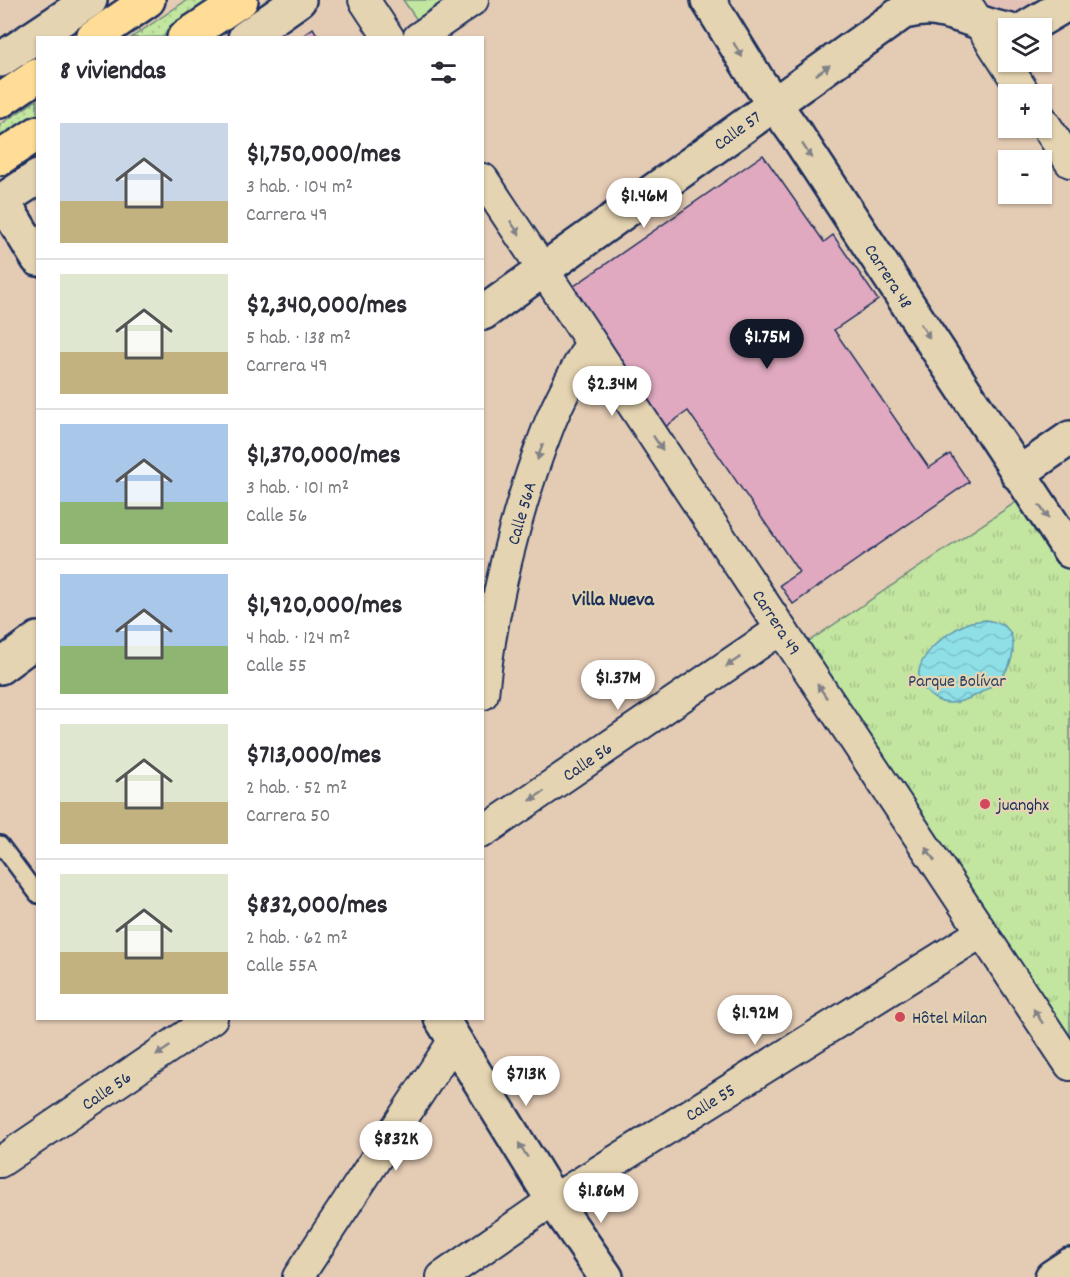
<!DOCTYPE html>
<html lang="es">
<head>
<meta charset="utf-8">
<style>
  :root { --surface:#fff; --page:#f7f7f7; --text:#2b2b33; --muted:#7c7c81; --line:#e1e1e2; --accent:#111827 }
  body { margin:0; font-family:Dekko,sans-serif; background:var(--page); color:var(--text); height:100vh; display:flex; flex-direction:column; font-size:22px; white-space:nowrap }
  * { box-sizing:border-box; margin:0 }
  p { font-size:20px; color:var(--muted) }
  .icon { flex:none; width:33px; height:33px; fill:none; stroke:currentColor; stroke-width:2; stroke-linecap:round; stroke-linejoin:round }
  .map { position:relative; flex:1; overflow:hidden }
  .side { position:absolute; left:36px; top:36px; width:448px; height:984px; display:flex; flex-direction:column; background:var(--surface); border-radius:0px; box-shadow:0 2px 4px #0004 }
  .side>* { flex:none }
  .tools { position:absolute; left:998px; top:18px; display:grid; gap:12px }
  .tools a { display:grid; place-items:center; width:54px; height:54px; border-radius:0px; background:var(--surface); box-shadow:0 2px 4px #0004; font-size:30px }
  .price { position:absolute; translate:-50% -51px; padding:0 14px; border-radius:21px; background:#fff; color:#222; font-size:20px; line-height:39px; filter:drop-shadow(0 2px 3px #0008) }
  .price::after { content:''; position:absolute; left:50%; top:36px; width:18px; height:14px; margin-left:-9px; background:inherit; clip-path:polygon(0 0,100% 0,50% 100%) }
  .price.active { background:var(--accent); color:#fff }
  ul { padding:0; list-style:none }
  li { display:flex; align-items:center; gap:18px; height:150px; padding:0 24px }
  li+li { border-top:2px solid var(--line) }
  li span { display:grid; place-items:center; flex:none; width:168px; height:120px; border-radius:0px; color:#555 }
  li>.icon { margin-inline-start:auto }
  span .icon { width:72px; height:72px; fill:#fffc; stroke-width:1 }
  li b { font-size:26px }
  h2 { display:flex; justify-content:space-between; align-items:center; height:72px; padding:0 24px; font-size:26px }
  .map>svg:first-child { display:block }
  .built { fill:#e3c1b7 }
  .grass { fill:url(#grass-dots); stroke:#6e8a7e; stroke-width:1.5 }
  .park { fill:url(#park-tufts); stroke:#6e8a7e; stroke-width:1.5 }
  .water { fill:url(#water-waves); stroke:#6099b0; stroke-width:1.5 }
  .building { fill:#e0a9bf; stroke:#1b2f5e; stroke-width:1.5 }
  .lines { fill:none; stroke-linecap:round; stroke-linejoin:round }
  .lane-casing { stroke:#1b2f5e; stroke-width:20 }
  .street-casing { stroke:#1b2f5e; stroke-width:34 }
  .secondary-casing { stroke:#1b2f5e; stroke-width:38 }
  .primary-casing { stroke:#1b2f5e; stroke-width:38 }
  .lane { stroke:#e5d4b1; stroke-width:15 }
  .street { stroke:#e5d4b1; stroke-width:30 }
  .secondary { stroke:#e5d4b1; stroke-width:33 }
  .primary { stroke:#ffdd96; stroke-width:33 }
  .oneway { fill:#808288 }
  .poi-dot { fill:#d1495b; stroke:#e5d4b1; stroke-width:2 }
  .labels { text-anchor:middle; stroke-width:4.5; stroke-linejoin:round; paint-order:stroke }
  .street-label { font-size:18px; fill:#1b2f5e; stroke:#e5d4b1 }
  .park-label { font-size:18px; fill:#2c4164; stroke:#e5d4b1 }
  .poi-label { font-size:18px; fill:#1b2f5e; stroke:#e5d4b1; text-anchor:start }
  .neighbourhood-label { font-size:20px; font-weight:bold; fill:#1b2f5e; stroke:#e5d4b1 }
</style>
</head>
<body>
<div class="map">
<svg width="1070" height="1277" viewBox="0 0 1070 1277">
  <defs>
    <pattern id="grass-dots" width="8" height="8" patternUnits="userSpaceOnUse" patternTransform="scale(1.5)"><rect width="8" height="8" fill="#c2e59f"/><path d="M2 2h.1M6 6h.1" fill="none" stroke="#a6c58b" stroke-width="1.8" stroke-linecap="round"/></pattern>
    <pattern id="park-tufts" width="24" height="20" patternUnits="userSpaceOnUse" patternTransform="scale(1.5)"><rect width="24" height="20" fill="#c2e59f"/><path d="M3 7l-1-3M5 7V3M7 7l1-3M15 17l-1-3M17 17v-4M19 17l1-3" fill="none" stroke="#a6c58b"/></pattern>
    <pattern id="water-waves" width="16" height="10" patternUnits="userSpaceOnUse" patternTransform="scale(1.5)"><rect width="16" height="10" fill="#8edfe6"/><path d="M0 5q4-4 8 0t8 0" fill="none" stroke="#7ac0c8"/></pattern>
  </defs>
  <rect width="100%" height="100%" fill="#e4cbb4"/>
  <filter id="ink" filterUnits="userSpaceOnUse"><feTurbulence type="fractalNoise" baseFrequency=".0167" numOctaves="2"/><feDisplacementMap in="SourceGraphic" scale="12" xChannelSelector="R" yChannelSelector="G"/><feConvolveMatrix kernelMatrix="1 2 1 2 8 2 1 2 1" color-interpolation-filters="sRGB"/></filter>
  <g filter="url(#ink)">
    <!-- built -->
    <path class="built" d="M976,0h63l-34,19 -12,-4z"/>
    <!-- grass -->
    <path class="grass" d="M187,0h33l-58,37 -31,1z
      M37,100v19l-37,25v-19z"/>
    <!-- park -->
    <path class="park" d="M403,0h42l-28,20z
      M1025,496l45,67v493l-271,-408z"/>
    <!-- water -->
    <path class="water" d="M986,620c4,1 9,2 13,3 19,8 16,34 7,48 -9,15 -41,33 -58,32 -10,0 -17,-6 -23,-13 -22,-26 21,-58 43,-67 5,-2 12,-2 18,-3z"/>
    <!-- building -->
    <path class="building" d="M313,28l6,10h-19z
      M763,155l61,87 9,-7 45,65 -44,30 95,138 21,-14 19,28 -176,122 -13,-19 19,-13 -111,-161 -26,18 -95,-138z"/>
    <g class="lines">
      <defs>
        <path id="lane" d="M0,844l38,51"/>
        <path id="street" d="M364,0l25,38
          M970,9l55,85
          M418,38l55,-38
          M1041,118l29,44
          M483,179l587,886
          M483,694c9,-87 33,-185 65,-266 11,-30 28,-58 43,-86
          M483,832l298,-203
          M0,1162l212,-144
          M298,1277l156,-237
          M442,1277l111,-77 429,-268"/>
        <path id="secondary" d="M708,0l50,81 38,53 274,417
          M1026,28l44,-26
          M245,38l54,-38
          M0,60l90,-60
          M2,200l36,59
          M0,202l38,-25
          M483,313l420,-301c9,-1 19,-4 28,-3 27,2 50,17 77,21
          M1018,474l52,-36
          M0,667l38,-28
          M441,1018l112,182 53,77
          M1052,1277l18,-12"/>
        <path id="primary" d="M93,38l55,-38
          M184,38l57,-38
          M0,101l38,-26
          M0,158l38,-25"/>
      </defs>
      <!-- lane casing -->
      <use href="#lane" class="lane-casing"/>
      <!-- street casing -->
      <use href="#street" class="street-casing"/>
      <!-- secondary casing -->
      <use href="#secondary" class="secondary-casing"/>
      <!-- primary casing -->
      <use href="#primary" class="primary-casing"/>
      <!-- lane -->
      <use href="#lane" class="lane"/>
      <!-- street -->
      <use href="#street" class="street"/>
      <!-- secondary -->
      <use href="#secondary" class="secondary"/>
      <!-- primary -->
      <use href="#primary" class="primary"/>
    </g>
    <!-- one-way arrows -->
    <defs><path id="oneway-solid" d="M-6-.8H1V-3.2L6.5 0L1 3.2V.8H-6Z" transform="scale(1.5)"/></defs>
    <g class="oneway">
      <use href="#oneway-solid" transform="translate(738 50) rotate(59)"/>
      <use href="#oneway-solid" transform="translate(823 70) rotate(-36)"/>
      <use href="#oneway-solid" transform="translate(807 151) rotate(57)"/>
      <use href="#oneway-solid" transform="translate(515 228) rotate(56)"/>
      <use href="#oneway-solid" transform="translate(925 331) rotate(57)"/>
      <use href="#oneway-solid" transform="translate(658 443) rotate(56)"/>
      <use href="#oneway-solid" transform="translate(540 452) rotate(108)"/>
      <use href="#oneway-solid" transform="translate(1044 512) rotate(56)"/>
      <use href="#oneway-solid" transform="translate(733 662) rotate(146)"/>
      <use href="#oneway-solid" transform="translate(822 691) rotate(-124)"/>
      <use href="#oneway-solid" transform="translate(537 796) rotate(146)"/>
      <use href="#oneway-solid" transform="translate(930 854) rotate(-124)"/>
      <use href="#oneway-solid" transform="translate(1038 1016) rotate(-123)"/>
      <use href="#oneway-solid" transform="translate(163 1051) rotate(146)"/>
      <use href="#oneway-solid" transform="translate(523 1150) rotate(-122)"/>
    </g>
  </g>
  <!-- markers -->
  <g class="poi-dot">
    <circle cx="985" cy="804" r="6"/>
    <circle cx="900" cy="1017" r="6"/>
  </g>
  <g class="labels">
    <!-- street labels -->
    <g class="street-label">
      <text transform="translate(737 130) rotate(-36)" y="6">Calle 57</text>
      <text transform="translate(889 276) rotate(57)" y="6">Carrera 48</text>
      <text transform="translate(521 513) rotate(-74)" y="6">Calle 56A</text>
      <text transform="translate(777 622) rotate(57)" y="6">Carrera 49</text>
      <text transform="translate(587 761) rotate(-34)" y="6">Calle 56</text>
      <text transform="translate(106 1090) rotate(-34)" y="6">Calle 56</text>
      <text transform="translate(710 1102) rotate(-32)" y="6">Calle 55</text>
    </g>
    <!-- park labels -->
    <g class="park-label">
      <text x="957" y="686">Parque Bolívar</text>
    </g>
    <!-- poi labels -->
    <g class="poi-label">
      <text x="997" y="810">juanghx</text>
      <text x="912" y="1023">Hôtel Milan</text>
    </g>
    <!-- neighbourhood labels -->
    <g class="neighbourhood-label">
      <text x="613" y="605">Villa Nueva</text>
    </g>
  </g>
</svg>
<div class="tools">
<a><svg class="icon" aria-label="layers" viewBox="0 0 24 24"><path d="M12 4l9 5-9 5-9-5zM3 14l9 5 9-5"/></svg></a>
<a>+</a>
<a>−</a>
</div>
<b class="price" style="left:644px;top:229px">$1.46M</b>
<b class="price active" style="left:767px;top:370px">$1.75M</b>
<b class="price" style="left:612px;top:417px">$2.34M</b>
<b class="price" style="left:618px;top:711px">$1.37M</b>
<b class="price" style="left:755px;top:1046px">$1.92M</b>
<b class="price" style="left:526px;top:1107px">$713K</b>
<b class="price" style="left:396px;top:1172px">$832K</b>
<b class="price" style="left:601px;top:1224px">$1.86M</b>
<section class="side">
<h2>8 viviendas<svg class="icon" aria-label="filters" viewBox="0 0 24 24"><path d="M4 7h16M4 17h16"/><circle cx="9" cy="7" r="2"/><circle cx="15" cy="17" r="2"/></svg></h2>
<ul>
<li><span style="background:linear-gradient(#c9d6e8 65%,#c2b280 0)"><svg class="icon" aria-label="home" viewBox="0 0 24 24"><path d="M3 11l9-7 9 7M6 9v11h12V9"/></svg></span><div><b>$1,750,000/mes</b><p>3 hab. · 104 m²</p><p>Carrera 49</p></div></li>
<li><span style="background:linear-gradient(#dfe7d0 65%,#c2b280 0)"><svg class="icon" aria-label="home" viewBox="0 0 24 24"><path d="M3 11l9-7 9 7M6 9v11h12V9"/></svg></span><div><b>$2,340,000/mes</b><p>5 hab. · 138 m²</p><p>Carrera 49</p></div></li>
<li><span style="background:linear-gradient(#a9c7e8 65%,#8fb573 0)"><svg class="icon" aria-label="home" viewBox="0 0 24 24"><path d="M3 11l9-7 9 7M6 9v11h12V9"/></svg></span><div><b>$1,370,000/mes</b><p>3 hab. · 101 m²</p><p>Calle 56</p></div></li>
<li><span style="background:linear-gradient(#a9c7e8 60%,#8fb573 0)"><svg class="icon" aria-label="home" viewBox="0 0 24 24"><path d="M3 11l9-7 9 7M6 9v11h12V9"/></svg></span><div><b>$1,920,000/mes</b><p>4 hab. · 124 m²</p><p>Calle 55</p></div></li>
<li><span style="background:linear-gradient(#dfe7d0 65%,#c2b280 0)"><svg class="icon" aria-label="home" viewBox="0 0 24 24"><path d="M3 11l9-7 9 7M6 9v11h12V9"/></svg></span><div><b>$713,000/mes</b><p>2 hab. · 52 m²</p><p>Carrera 50</p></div></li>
<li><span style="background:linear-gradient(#dfe7d0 65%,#c2b280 0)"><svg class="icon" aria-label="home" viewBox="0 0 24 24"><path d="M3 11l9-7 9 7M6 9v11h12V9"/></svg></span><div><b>$832,000/mes</b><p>2 hab. · 62 m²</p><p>Calle 55A</p></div></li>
</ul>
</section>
</div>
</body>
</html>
